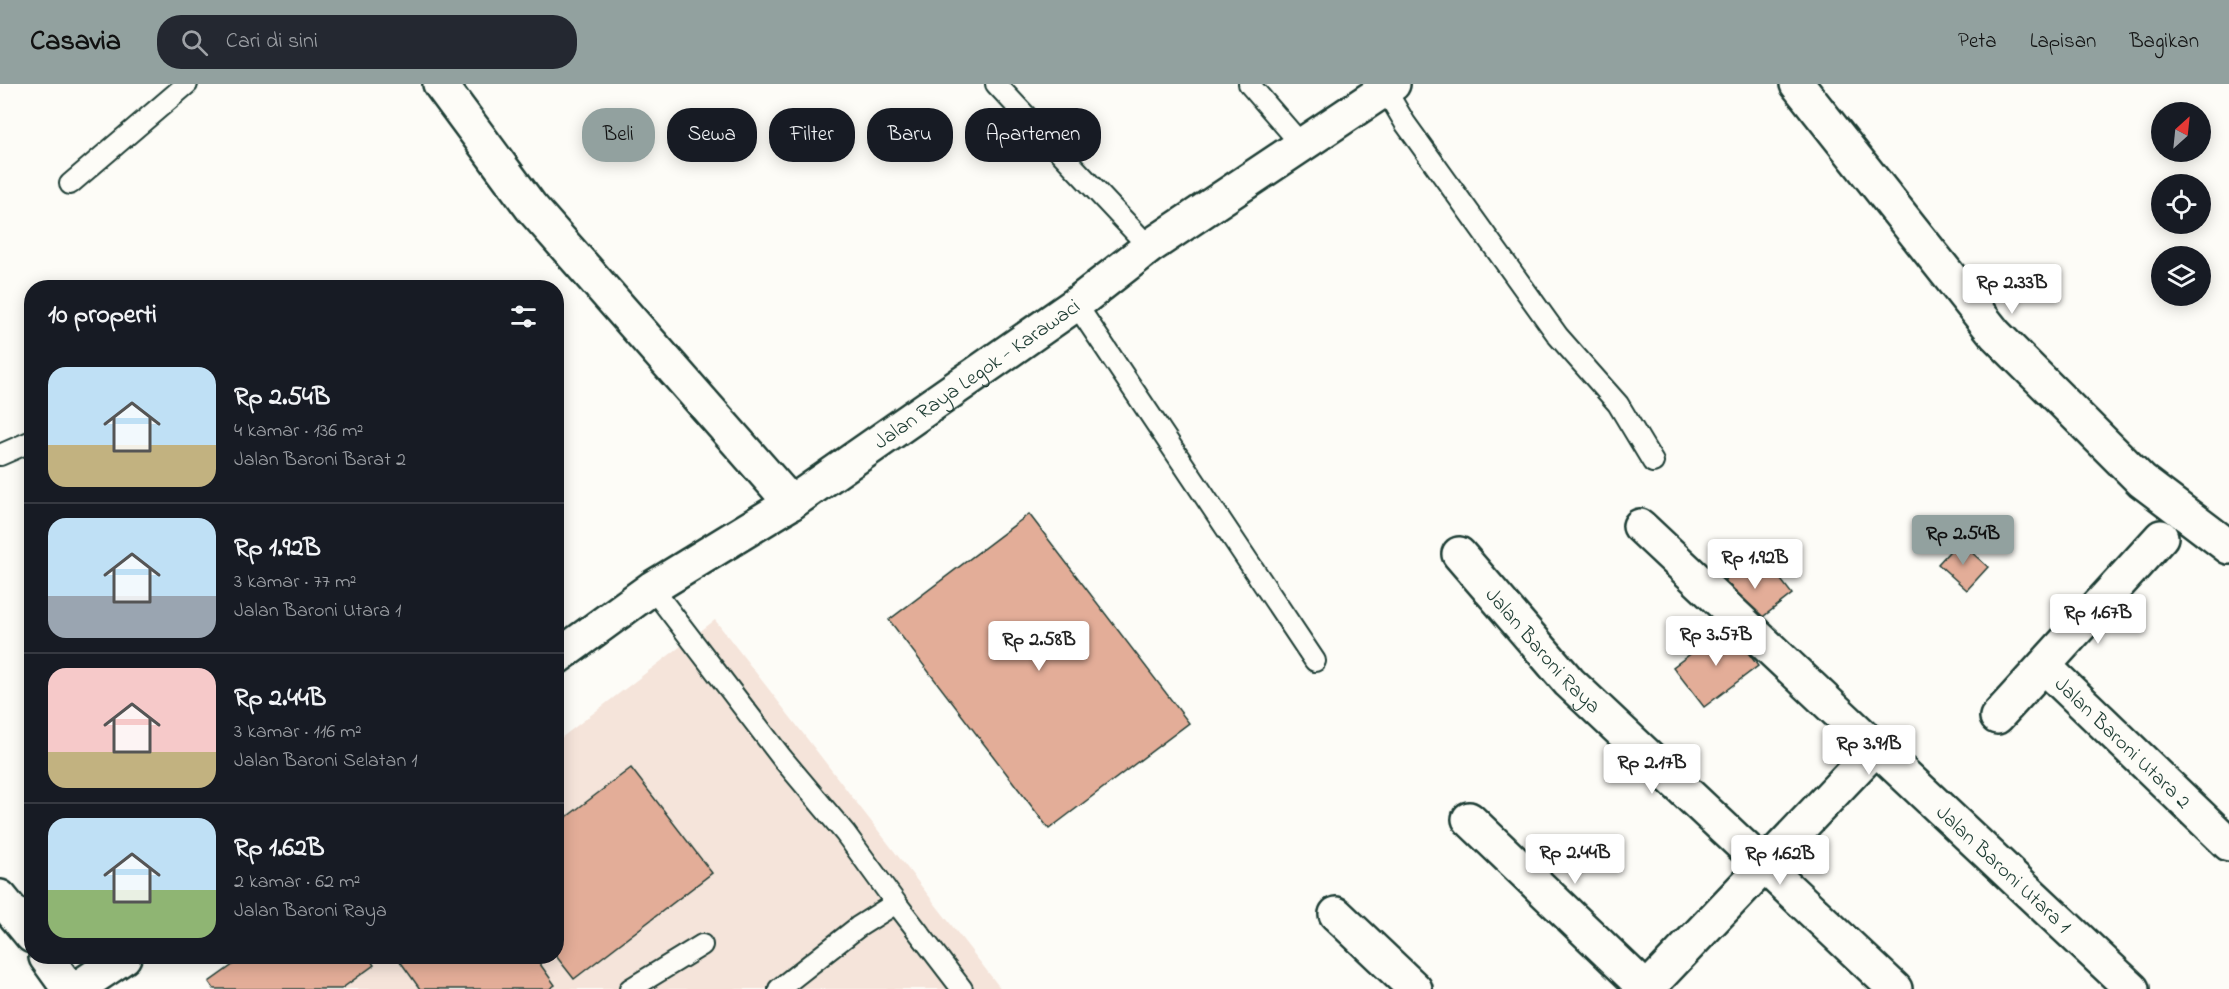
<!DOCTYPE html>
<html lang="id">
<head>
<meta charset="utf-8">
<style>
  :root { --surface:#171b24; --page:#242831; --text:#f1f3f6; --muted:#9ea1a6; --line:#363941; --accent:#92a19f }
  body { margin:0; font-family:"Indie Flower",sans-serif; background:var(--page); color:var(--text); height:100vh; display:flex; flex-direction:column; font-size:22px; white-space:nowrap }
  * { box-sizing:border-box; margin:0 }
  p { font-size:20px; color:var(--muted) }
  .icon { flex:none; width:33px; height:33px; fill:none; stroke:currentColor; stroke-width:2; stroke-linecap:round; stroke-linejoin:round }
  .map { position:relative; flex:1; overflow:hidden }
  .details { position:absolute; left:24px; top:196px; width:540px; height:684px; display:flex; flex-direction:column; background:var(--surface); border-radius:24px; box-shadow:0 3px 15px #0003 }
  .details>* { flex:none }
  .hud { position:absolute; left:582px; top:24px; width:570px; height:54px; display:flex; gap:12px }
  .needle { width:39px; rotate:27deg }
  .fabs { position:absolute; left:2151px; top:18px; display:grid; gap:12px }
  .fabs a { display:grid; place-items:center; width:60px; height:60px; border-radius:50%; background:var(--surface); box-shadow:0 3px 15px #0003; font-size:30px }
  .price { position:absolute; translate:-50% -51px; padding:0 14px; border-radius:6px; background:#fff; color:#222; font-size:20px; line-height:39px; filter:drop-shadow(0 2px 3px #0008) }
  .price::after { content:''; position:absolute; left:50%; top:36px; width:18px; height:14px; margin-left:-9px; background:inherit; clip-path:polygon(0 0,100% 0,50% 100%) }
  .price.active { background:var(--accent); color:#111 }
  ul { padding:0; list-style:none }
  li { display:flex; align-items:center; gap:18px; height:150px; padding:0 24px }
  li+li { border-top:2px solid var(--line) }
  li span { display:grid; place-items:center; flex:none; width:168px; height:120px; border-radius:18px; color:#555 }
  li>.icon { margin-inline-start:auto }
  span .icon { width:72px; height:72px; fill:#fffc; stroke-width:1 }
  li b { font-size:26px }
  h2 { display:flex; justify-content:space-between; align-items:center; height:72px; padding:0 24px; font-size:26px }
  .chip { padding:0 21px; border-radius:24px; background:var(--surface); box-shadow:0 3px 15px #0003; font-size:21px; line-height:54px }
  .chip.active { background:var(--accent); color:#111 }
  header { display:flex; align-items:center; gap:36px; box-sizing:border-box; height:84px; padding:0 30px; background:var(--accent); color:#111 }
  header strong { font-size:28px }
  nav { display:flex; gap:33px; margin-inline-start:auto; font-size:21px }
  .search { width:420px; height:54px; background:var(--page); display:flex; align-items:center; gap:15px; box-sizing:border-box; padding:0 21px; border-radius:24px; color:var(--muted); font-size:22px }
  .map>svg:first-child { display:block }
  .built { fill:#f5e4da }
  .building { fill:#e3ad98; stroke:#1f3d34; stroke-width:1.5 }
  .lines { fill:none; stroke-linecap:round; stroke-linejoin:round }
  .lane-casing { stroke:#1f3d34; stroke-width:24 }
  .street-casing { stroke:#1f3d34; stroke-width:38 }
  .primary-casing { stroke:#1f3d34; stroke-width:38 }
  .lane { stroke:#fdfcf7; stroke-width:20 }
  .street { stroke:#fdfcf7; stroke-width:33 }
  .primary { stroke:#fdfcf7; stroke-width:33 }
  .labels { text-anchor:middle; stroke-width:6; stroke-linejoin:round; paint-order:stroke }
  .street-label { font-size:21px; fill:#1f3d34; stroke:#fdfcf7 }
</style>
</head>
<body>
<header>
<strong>Casavia</strong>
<div class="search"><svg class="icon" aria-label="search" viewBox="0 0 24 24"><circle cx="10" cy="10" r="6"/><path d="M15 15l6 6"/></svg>Cari di sini</div>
<nav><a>Peta</a><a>Lapisan</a><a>Bagikan</a></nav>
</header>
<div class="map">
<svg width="2229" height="905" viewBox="0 0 2229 905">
  <rect width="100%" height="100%" fill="#fdfcf7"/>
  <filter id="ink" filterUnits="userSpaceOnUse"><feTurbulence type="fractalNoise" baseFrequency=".0167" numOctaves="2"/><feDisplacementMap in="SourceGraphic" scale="12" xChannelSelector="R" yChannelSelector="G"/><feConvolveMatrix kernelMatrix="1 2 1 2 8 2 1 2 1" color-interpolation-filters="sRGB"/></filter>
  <g filter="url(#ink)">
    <!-- built -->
    <path class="built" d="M715,536l286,369h-769l42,-32h282l1,-216z"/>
    <!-- building -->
    <path class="building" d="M1029,430l160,209 -140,106 -160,-209z
      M1959,457l29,26 -21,23 -29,-26z
      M1760,469l32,41 -42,33 -32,-42z
      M1728,542l30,40 -54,41 -31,-40z
      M631,684l81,105 -138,106 -18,-23v-131z
      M244,873h124l6,8 -33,24h-127l-5,-7z
      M397,873h138l20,28 -6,4h-129z"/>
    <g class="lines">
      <defs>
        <path id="lane" d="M996,0l153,163
          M1249,0l52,60
          M1385,5l20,34 153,213 60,68 35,58
          M70,100l117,-100
          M1076,220l239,357
          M0,371l32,-14
          M652,504l130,170 63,75 51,70 -38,24 -79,62
          M896,819l66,86
          M630,905l72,-44"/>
        <g id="street">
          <path d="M440,0l91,123 260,296"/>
          <path d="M1797,0l198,250 147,147 87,66"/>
          <path id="s1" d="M1640,442l492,463"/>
          <path id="s2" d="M1459,470l110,128 326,307"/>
          <path id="s3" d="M2044,582l185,178"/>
          <path d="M1997,633l164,-180"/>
          <path d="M1469,735l177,170"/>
          <path d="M0,813l32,39"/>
          <path d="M1336,830l79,75"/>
          <path d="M46,873l23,32"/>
          <path d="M1647,905l229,-241"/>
        </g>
        <g id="primary">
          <path id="s4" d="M556,574l96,-70 139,-85 285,-199 73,-57 244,-163"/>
          <path d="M76,905l48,-32"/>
        </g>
      </defs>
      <!-- lane casing -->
      <use href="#lane" class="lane-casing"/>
      <!-- street casing -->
      <use href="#street" class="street-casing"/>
      <!-- primary casing -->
      <use href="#primary" class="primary-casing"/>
      <!-- lane -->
      <use href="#lane" class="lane"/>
      <!-- street -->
      <use href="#street" class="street"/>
      <!-- primary -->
      <use href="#primary" class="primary"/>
    </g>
  </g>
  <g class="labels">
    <!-- street labels -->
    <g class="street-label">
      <text dy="7" stroke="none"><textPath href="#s4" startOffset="508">Jalan Raya Legok - Karawaci</textPath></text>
      <text dy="7" stroke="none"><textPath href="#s2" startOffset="128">Jalan Baroni Raya</textPath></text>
      <text dy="7" stroke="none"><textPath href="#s3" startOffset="110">Jalan Baroni Utara 2</textPath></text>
      <text dy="7" stroke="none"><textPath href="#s1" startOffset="500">Jalan Baroni Utara 1</textPath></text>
    </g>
  </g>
</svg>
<div class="fabs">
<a><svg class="needle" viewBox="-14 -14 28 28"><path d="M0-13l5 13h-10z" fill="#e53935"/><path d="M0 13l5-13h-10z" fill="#9ea1a6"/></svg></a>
<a><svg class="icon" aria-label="locate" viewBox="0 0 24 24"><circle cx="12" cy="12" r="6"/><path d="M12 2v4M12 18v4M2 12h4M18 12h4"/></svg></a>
<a><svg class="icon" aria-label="layers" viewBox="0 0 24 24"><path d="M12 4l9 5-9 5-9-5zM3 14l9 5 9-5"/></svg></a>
</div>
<b class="price" style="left:2012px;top:231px">Rp 2.33B</b>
<b class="price active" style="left:1963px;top:482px">Rp 2.54B</b>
<b class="price" style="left:1755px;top:506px">Rp 1.92B</b>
<b class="price" style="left:2098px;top:561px">Rp 1.67B</b>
<b class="price" style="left:1716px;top:583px">Rp 3.57B</b>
<b class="price" style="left:1039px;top:588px">Rp 2.58B</b>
<b class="price" style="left:1869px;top:692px">Rp 3.91B</b>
<b class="price" style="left:1652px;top:711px">Rp 2.17B</b>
<b class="price" style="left:1575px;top:801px">Rp 2.44B</b>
<b class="price" style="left:1780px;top:802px">Rp 1.62B</b>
<div class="hud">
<a class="chip active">Beli</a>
<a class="chip">Sewa</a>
<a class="chip">Filter</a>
<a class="chip">Baru</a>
<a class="chip">Apartemen</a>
</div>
<section class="details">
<h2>10 properti<svg class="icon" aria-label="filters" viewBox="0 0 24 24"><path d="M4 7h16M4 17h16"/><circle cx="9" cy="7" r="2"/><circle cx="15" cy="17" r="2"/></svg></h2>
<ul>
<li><span style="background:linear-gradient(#bfe0f5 65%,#c2b280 0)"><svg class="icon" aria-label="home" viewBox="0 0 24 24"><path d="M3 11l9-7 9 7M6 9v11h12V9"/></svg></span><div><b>Rp 2.54B</b><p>4 kamar · 136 m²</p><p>Jalan Baroni Barat 2</p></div></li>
<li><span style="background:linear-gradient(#bfe0f5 65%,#9aa5b1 0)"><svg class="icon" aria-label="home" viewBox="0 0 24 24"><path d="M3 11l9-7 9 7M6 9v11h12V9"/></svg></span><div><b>Rp 1.92B</b><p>3 kamar · 77 m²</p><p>Jalan Baroni Utara 1</p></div></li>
<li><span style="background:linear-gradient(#f6c9c9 70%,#c2b280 0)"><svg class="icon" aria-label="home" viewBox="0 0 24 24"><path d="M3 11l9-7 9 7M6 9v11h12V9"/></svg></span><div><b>Rp 2.44B</b><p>3 kamar · 116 m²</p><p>Jalan Baroni Selatan 1</p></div></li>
<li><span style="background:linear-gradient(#bfe0f5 60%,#8fb573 0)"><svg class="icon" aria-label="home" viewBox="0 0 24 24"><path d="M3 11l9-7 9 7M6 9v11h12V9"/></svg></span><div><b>Rp 1.62B</b><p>2 kamar · 62 m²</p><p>Jalan Baroni Raya</p></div></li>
</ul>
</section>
</div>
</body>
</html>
